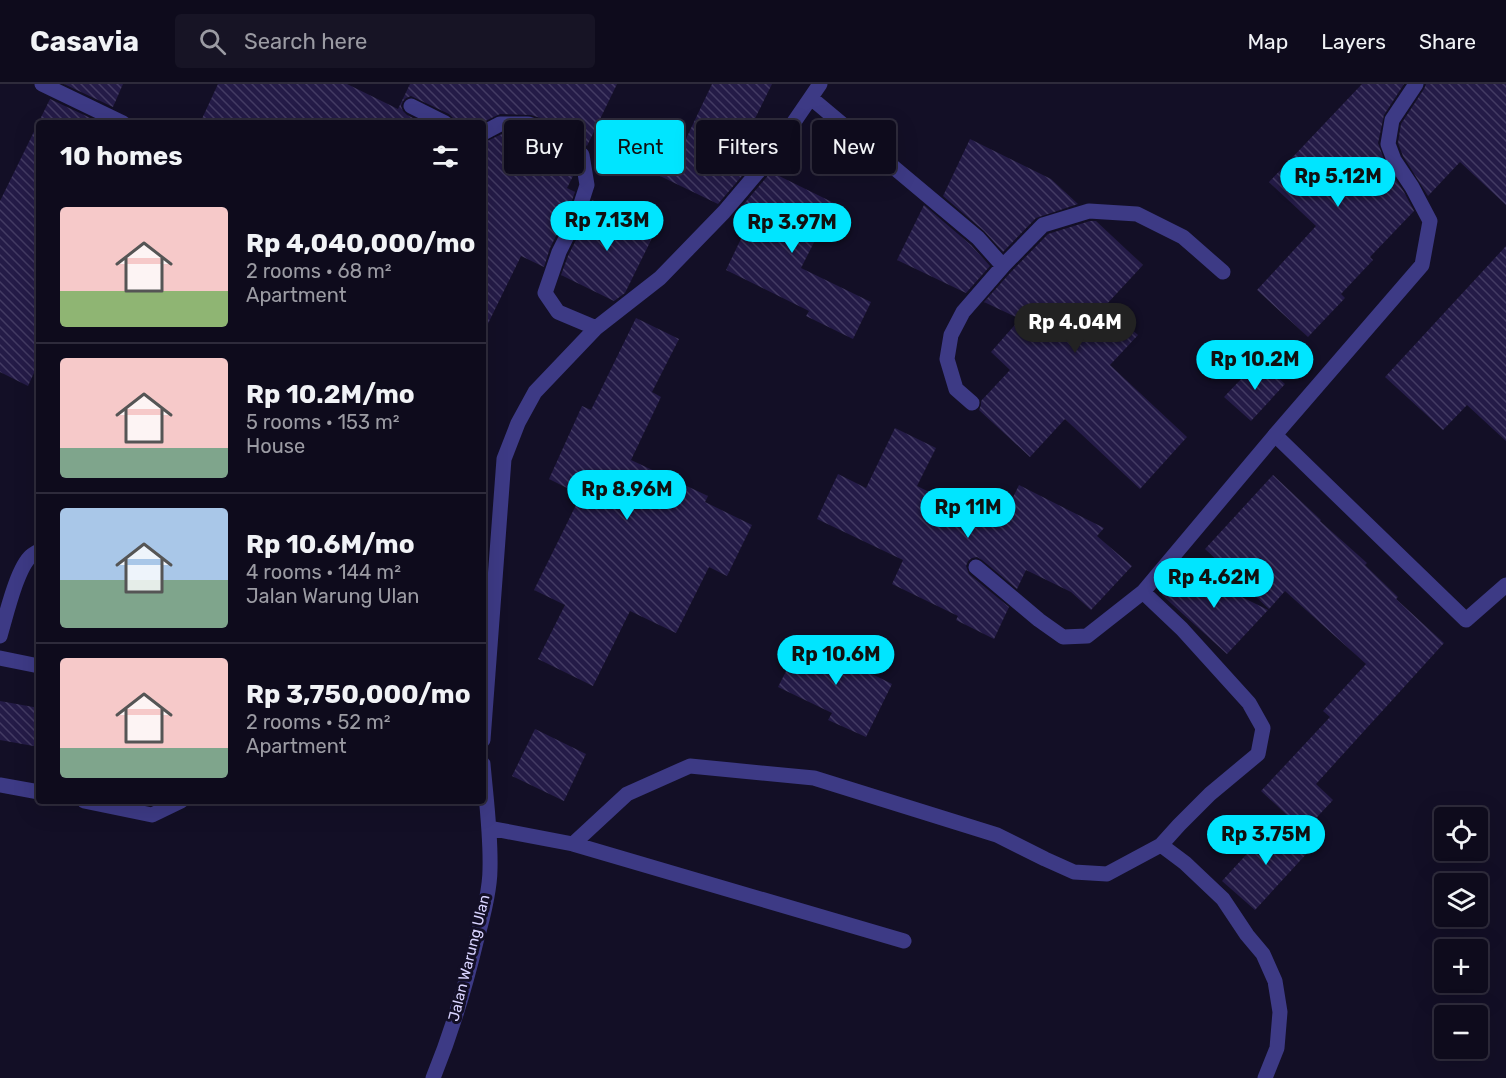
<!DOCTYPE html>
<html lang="en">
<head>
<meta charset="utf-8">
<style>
  :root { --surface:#0e0b1c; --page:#171425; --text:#f1f3f6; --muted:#9b9ba3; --line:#2e2b3b; --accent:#00e5ff }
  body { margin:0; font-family:Rubik,sans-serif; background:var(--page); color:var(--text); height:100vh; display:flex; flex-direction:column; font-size:22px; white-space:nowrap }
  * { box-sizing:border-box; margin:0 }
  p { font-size:20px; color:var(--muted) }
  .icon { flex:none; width:33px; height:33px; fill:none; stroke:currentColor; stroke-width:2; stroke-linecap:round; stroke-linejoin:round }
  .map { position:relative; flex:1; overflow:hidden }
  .side { position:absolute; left:36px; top:36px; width:450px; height:684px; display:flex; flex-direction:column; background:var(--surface); border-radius:6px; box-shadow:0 6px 24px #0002,0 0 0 2px var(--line) }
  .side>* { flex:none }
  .guide { position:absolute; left:504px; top:36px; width:570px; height:54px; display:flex; gap:12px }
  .controls { position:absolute; left:1434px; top:723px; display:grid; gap:12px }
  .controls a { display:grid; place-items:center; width:54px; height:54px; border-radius:6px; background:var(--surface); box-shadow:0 6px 24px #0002,0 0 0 2px var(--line); font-size:30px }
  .price { position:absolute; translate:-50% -51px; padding:0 14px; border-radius:21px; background:var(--accent); color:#111; font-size:20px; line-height:39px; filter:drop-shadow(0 2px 3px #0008) }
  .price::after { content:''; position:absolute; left:50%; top:36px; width:18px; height:14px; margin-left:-9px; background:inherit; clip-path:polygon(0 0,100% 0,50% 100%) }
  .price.selected { background:#222; color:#fff }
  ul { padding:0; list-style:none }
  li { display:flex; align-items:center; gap:18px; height:150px; padding:0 24px }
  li+li { border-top:2px solid var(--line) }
  li span { display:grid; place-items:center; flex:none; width:168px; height:120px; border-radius:6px; color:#555 }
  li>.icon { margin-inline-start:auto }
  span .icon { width:72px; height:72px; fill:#fffc; stroke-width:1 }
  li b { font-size:26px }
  h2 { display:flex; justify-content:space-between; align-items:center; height:72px; padding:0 24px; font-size:26px }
  .chip { padding:0 21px; border-radius:6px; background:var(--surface); box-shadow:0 6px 24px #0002,0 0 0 2px var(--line); font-size:21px; line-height:54px }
  .chip.selected { background:var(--accent); color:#111 }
  header { display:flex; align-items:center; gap:36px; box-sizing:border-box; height:84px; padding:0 30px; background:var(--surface); border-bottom:2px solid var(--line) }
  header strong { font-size:28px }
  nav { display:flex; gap:33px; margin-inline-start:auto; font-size:21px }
  .search { width:420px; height:54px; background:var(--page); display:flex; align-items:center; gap:15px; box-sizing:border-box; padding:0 21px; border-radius:6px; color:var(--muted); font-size:22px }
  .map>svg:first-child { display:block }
  .building { fill:url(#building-back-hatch) }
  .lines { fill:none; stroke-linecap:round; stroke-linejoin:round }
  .lane { stroke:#3d3a85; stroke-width:15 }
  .street { stroke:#3d3a85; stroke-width:15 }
  .labels { text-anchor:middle; stroke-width:6; stroke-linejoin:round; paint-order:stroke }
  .street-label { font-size:15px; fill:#d9d4ff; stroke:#130f26 }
</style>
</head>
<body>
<header>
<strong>Casavia</strong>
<div class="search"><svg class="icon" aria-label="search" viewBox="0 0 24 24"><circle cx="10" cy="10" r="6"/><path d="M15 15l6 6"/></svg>Search here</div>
<nav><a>Map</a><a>Layers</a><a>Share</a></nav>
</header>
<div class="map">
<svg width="1506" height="994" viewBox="0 0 1506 994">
  <defs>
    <pattern id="building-back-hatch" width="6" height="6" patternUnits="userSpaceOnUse" patternTransform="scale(1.5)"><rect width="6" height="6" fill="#241b47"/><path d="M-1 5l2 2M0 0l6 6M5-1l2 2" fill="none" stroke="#433b63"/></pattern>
  </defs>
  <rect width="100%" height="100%" fill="#130f26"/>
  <!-- building -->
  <path class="building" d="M64,0h59l-10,23z
    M218,0h129l51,25 12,-25h207l-30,62 -25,-21 -31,-10 -31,-1 -19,9h-26l-2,-5 -4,-4 -38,-18 -5,2 -3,3 -2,5 2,5 4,4 16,8h-223z
    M712,0h60l-35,71 16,8 -35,41 -58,-28 17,-36 7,3z
    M1362,0h42l-20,31 -6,28 8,22 18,27 10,19 -44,46 3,3 -32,34 4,4 -37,39 -51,-47 59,-64 -47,-44z
    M1426,0h80v121l-46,-43 -32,34 -25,-40 -5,-13 3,-19 23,-35z
    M50,15l51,24h-62v239l-11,24 -28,-14v-171z
    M502,50h24l25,8 22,18 2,12 -8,16 8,4 -7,20 -18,36 -6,19 -23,-11 -38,78v-191z
    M970,55l81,40 27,25 -42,14 -33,34 -19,-21 -41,-35z
    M771,88l63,31 -33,65 70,34 -18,37 -47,-23 3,-5 -83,-41 24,-50 -14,-7z
    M592,116l63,32 -30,61 -11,8 -53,-26 7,-19 18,-36z
    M924,121l47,40 19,21 -24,27 -69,-33z
    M1090,137h6l47,44 -38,41 33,29 -28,30 77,72 -47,52 -75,-70 -35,38 -51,-47 2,-5v-4l29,-31 -19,-18 29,-33 -36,-17 26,-29 38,-39z
    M1506,162v195l-39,-36 -24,25 -58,-53z
    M636,234l43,21 -27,53 9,5 -30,63 77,36 -3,6 47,23 -25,51 -18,-9 -33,66 -46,-22 -37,75 -55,-27 27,-54 -31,-15 47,-95 -32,-16 33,-73 9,4z
    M1259,276l26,24 -34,37 -27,-24z
    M895,344l41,20 -19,38 82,40 20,-41 85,43 -7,8 35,30 -41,44 -20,-18 -45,-22 -9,19 -35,-29 -5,-3 -5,1 -4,3 -2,5 3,8 40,33 -15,32 -38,-19 2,-4 -66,-32 11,-24 -86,-41 21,-45 28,14z
    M1273,391l48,45 -1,1 47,42 -2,2 33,32 -2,2 48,44 -128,141 17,16 -29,31 -43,-40 69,-74 -7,-6 43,-47 -81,-73 -16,18 -64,-60z
    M1186,485l82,41 -41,44 -65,-59z
    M804,552l41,21 -1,3 48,24 -26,53 -38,-17 4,-7 -54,-26z
    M0,617l39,7v39l-39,-7z
    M535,645l51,25 -22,47 -52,-25z
    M1277,737l32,30 -54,59 -33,-29z"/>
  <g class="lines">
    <!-- lane -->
    <path class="lane" d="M1275,351l191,185 40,-35"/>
    <!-- street -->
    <path class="street" d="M42,0l81,39
      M811,14l167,140 25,28 -40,46 -12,23 -4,24 9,30 16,14
      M411,22l34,17
      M483,49l17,-9h28l28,9 26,22 5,30 -10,31 -18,36 -14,41 13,19 38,16
      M1003,182l40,-41 46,-14 48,3 46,23 40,35
      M976,483l63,53 24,17 24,-1 56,-44
      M0,552c6,-20 17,-68 31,-80 2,-2 6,-4 8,-5
      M0,574l39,8
      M483,656l21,-281 14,-36 17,-31 61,-64 64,-50 64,-66 44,-52 52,-76
      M0,701l39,7
      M84,717l68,14 29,-14
      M489,744l84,16 331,97
      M573,760l54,-50 63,-28 124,12 183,57 48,24 29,13 33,2 54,-29
      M433,994c18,-44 32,-90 43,-136 6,-21 14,-52 14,-73 1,-35 -4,-70 -7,-105
      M1265,994l12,-30 3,-36 -5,-31 -12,-27 -16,-19 -24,-36 -38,-36 -24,-18 18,-20 31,-31 48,-40 5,-26 -14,-25 -67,-74 -39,-37 132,-157 147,-170 8,-44 -18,-34 -18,-27 -6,-16 4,-24 24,-36"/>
  </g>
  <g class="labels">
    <!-- street labels -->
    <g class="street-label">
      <text transform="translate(469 874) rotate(-76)" y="5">Jalan Warung Ulan</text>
    </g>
  </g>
</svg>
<div class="controls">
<a><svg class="icon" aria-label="locate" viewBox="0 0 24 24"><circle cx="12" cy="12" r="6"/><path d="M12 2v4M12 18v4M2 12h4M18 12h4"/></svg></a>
<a><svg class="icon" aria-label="layers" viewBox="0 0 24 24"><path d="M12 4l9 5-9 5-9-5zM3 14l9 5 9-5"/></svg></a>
<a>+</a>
<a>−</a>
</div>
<b class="price" style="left:1338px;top:124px">Rp 5.12M</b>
<b class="price" style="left:607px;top:168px">Rp 7.13M</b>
<b class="price" style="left:792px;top:170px">Rp 3.97M</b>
<b class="price selected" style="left:1075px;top:270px">Rp 4.04M</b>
<b class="price" style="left:1255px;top:307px">Rp 10.2M</b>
<b class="price" style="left:627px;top:437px">Rp 8.96M</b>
<b class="price" style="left:968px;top:455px">Rp 11M</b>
<b class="price" style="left:1214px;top:525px">Rp 4.62M</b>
<b class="price" style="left:836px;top:602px">Rp 10.6M</b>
<b class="price" style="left:1266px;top:782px">Rp 3.75M</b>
<div class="guide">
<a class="chip">Buy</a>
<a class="chip selected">Rent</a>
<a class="chip">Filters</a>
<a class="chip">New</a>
</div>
<section class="side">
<h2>10 homes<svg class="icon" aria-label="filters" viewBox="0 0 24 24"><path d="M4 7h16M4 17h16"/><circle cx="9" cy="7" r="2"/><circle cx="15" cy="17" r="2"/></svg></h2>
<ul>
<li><span style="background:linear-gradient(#f6c9c9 70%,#8fb573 0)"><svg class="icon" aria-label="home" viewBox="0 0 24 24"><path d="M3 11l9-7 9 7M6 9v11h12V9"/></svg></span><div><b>Rp 4,040,000/mo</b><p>2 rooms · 68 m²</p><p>Apartment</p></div></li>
<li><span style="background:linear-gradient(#f6c9c9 75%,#7fa58c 0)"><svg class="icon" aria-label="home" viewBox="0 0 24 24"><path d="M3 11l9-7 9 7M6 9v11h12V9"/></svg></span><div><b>Rp 10.2M/mo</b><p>5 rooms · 153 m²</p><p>House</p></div></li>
<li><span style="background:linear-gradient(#a9c7e8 60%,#7fa58c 0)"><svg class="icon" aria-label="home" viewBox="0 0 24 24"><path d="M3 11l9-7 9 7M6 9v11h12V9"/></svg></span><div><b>Rp 10.6M/mo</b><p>4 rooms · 144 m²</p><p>Jalan Warung Ulan</p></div></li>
<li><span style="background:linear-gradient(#f6c9c9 75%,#7fa58c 0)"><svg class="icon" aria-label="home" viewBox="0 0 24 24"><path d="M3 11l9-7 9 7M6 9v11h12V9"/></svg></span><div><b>Rp 3,750,000/mo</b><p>2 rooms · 52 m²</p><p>Apartment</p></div></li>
</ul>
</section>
</div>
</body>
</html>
